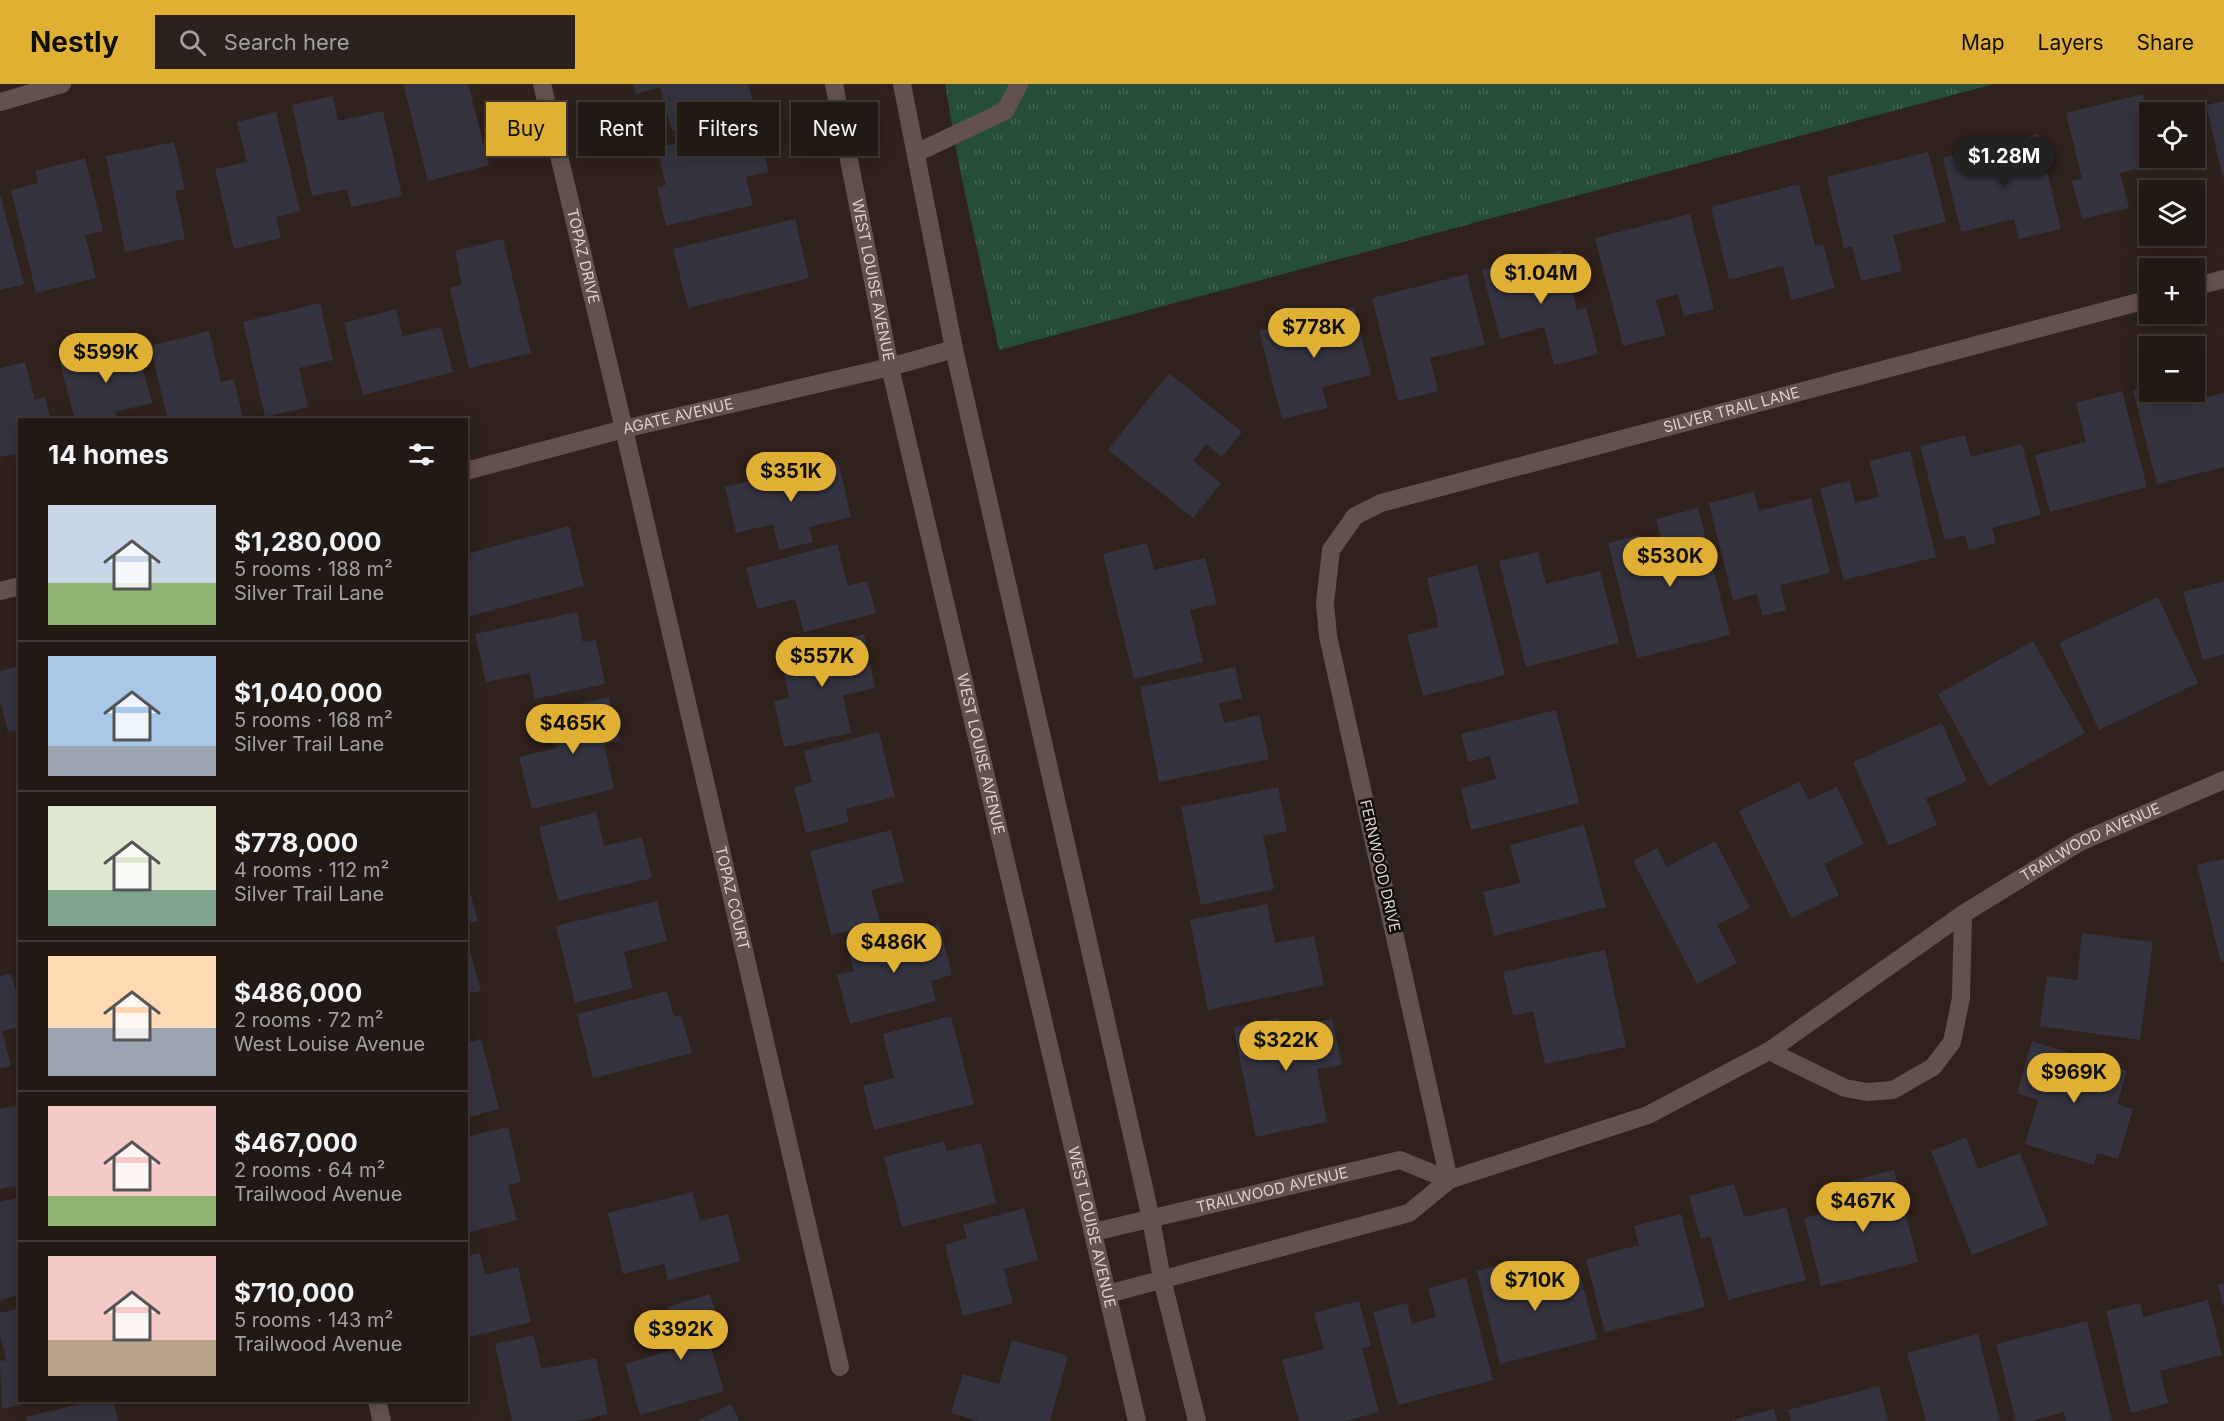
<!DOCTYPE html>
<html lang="en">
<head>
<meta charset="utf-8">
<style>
  :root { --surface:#231914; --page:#2b221d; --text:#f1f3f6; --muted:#a3a0a0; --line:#403834; --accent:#dfb034 }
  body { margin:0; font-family:Inter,sans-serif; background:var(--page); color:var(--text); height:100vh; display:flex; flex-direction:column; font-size:22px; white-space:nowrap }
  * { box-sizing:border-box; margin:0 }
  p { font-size:20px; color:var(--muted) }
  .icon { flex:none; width:33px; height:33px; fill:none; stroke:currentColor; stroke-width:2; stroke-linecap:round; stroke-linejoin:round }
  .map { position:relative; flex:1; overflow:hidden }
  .drawer { position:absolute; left:18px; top:334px; width:450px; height:984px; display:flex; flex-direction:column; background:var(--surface); border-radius:0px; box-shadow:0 3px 15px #0003,0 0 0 2px var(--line) }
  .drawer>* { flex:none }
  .top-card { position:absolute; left:486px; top:18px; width:570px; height:54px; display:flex; gap:12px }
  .controls { position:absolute; left:2139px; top:18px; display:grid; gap:12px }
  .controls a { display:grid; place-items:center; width:66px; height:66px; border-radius:0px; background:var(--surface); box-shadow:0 3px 15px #0003,0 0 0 2px var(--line); font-size:30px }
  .price { position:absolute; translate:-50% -51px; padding:0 14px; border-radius:21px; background:var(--accent); color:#111; font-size:20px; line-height:39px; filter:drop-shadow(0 2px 3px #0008) }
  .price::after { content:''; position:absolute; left:50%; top:36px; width:18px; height:14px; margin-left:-9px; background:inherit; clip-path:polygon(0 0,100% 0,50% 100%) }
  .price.current { background:#222; color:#fff }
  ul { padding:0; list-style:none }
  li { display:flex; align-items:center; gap:18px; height:150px; padding:0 30px }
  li+li { border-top:2px solid var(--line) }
  li span { display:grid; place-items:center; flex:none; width:168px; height:120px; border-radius:0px; color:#555 }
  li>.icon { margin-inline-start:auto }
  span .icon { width:72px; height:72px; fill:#fffc; stroke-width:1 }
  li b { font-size:26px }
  h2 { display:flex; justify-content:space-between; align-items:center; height:72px; padding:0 30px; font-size:26px }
  .tag { padding:0 21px; border-radius:0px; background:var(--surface); box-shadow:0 3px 15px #0003,0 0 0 2px var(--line); font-size:21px; line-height:54px }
  .tag.current { background:var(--accent); color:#111 }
  header { display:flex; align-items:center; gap:36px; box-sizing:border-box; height:84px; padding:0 30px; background:var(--accent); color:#111 }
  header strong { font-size:28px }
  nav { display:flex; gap:33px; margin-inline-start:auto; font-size:21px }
  .search { width:420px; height:54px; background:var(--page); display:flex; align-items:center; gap:15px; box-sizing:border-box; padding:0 21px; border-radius:0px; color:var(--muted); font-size:22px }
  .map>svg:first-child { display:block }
  .grass { fill:url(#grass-tufts) }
  .building { fill:#363341 }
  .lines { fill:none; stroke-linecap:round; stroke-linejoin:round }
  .lane { stroke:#62524b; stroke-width:18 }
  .street { stroke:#62524b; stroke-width:18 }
  .secondary { stroke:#62524b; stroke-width:18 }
  .labels { text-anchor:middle; stroke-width:5; stroke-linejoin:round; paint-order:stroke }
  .street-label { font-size:15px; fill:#dbd2cd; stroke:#130d0a }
</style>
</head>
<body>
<header>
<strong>Nestly</strong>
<div class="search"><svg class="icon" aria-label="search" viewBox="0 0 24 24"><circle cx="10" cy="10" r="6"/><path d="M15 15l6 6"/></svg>Search here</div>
<nav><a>Map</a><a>Layers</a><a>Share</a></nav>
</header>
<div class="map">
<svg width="2224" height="1337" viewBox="0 0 2224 1337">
  <defs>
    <pattern id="grass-tufts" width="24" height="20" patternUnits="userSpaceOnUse" patternTransform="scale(1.5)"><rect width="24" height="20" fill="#254e34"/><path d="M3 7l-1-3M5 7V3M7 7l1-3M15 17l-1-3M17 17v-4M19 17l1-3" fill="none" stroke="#446750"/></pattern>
  </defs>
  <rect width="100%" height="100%" fill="#2f211b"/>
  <!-- grass -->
  <path class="grass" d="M945,0h1049l-995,266 -40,-185z"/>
  <!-- building -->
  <path class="building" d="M403,0h65l21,81 -61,16z
    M633,0h115l7,26 -83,21 -12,-44 -24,7z
    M2143,10l7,26v38h9l1,5 -40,10 9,35 -47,11 -10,-38 10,-2 -16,-66z
    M333,12l5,25 45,-10 19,85 -51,11 -4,-18 -35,7 -20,-91z
    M2224,17v77h-1l-17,-73z
    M276,28l24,99 -24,6 5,21 -47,11 -19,-80 32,-7 -10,-40z
    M757,40l12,48 -23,5 7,28 -87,21 -9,-39 9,-2 -9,-37z
    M2038,50l23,95 -42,10 -5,-20 -53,13 -18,-74z
    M174,58l11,47 -10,2 10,48 -60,13 -19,-96z
    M1928,68l18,70 -53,13 9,36 -41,10 -9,-35 -8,2 -17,-71z
    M85,74l18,73 -18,4 11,43 -60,15 -25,-103 27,-7 -3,-12z
    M1799,100l16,62 8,-2 12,44 -44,12 -8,-34 -54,14 -18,-73z
    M0,110l24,90 -24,6z
    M1690,130l24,95 -30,7 -6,-22 -22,6 10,35 -43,11 -28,-108z
    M795,135l14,59 -121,30 -15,-59z
    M503,155l28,114 -62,15 -19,-80 12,-3 -7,-34z
    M1561,166l16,60 9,-3 12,47 -44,11 -10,-38 -44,12 -18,-69z
    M1467,190l18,71 -55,13 8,33 -40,10 -26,-103z
    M320,219l13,57 -34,8 9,39 -43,10 -22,-95z
    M1354,223l17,68 -49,12 6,21 -46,11 -23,-88z
    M396,225l7,27 38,-9 12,45 -90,23 -19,-72z
    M209,247l12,51 13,-3 9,40 -75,1 -18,-74z
    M136,260l16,59 -37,9 2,8h-42l-15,-57z
    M25,278l10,38 10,-3 6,23h-31l-1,50 -4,-16 -15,3v-89z
    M1169,289l73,59 -20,25 -16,-13 -13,17 28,22 -28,35 -85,-68z
    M2150,302v6h31l3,11 40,-10v74l-67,17 -24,-94z
    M2122,307l25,96 -97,25 -15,-57 51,-13 -10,-39z
    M1965,351l6,22 51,-13 19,71 -49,13 4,15 -27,7 -4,-15 -20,5 -25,-94z
    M1910,367l26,106 -92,23 -24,-92 30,-7 5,22 24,-6 -10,-36z
    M838,376l13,57 -42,10 4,15 -34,8 -6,-26 -37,9 -11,-46z
    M1754,408l5,19 52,-13 19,75 -50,12 6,25 -23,6 -6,-22 -24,6 -24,-97z
    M1698,424l32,127 -93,23 -29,-115 31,-8 5,22 20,-5 -8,-33z
    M569,442l15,60 -118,31v-63z
    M1147,459l7,27 51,-12 12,46 -27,6 13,52 -69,17 -31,-125z
    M837,460l11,42 19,-5 9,32 -72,19 -9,-33 -38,10 -11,-41z
    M1538,468l8,32 54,-13 19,72 -93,24 -27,-106z
    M1477,481l28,110 -82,21 -16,-61 32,-8 -12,-49z
    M2224,497v73l-21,6 -20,-68z
    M2158,513l40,86 -99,47 -40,-87z
    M577,528l6,30 13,-2 9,44 -70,15 -5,-26 -44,9 -11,-48z
    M864,550l11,54 -32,7 8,38 -67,14 -10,-46 15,-3 -9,-47z
    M2033,557l52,92 -96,53 -51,-92z
    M20,582v63l-12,3 -8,-32v-29z
    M1235,583l7,31 -23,5 5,20 35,-8 10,44 -110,23 -19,-95z
    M609,613l11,44 -16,4 10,44 -82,20 -13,-52 37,-9 -9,-37z
    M1556,626l23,93 -108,27 -10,-42 35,-9 -6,-23 -22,6 -7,-28z
    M1942,639l25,58 -41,18 11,26 -48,21 -36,-84z
    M879,648l16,65 -49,12 3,13 -43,11 -12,-46 18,-5 -8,-31z
    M1799,698l10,18 28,-13 27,57 -40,20 15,31 -48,23 -52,-107z
    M1278,703l9,44 -24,5 11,53 -73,16 -20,-98z
    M596,728l8,34 38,-9 10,41 -94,23 -19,-74z
    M1584,741l22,82 -112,29 -11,-44 37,-9 -10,-38z
    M891,746l13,52 -33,8 9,33 -49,12 -21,-84z
    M1715,757l35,67 -33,17 20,38 -40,21 -64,-123 24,-13 10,19z
    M2224,775v103l-3,1 -24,-98z
    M466,793l12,44 -12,3z
    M657,817l10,40 -43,11 9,36 -58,15 -19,-77z
    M1267,820l8,39 39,-7 10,49 -116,25 -18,-90z
    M939,840l13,51 -21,6 5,20 -86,23 -13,-49 17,-4 -6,-23z
    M2082,849l71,9 -13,98 -100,-14 7,-50 30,4z
    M466,853l15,54 -15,3z
    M1605,866l21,97 -81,17 -12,-53 -20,5 -10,-44z
    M11,889l9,34v20l-18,4 9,35 -11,2v-92z
    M667,907l7,26 7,-2 11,38 -99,25 -16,-64z
    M951,932l23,88 -100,26 -11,-44 31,-8 -11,-44z
    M1279,934l2,11 51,-10 10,46 -25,4 10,53 -71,15 -23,-110z
    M481,955l18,70 -33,9v-75z
    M2032,957l95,30 -10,33 16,5 -15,50 -21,-6 -3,12 -69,-21 13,-44 -21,-7z
    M20,1021v80l-20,4v-80z
    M508,1043l13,55 -13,3 9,35 -51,13v-96z
    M1966,1053l12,32 42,-16 28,72 -76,30 -41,-104z
    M944,1057l3,10 34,-8 15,60 -94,24 -18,-70z
    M1894,1086l24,92 -97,24 -17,-68 47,-12 4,18 6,-2 -11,-41z
    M1734,1100l10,33 42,-10 20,73 -78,20 -18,-64 -9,3 -12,-43z
    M693,1108l7,29 28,-7 12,47 -72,19 -4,-16 -41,10 -15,-61z
    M20,1113v98l-20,5v-98z
    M1024,1124l14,52 -34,9 9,34 -50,13 -18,-71 22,-7 -4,-13z
    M1681,1130l24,93 -100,25 -19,-73 53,-14 -5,-19z
    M480,1169l5,22 33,-8 13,55 -65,16v-82z
    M1518,1176l7,25 54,-14 18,68 -97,25 -23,-93z
    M1466,1194l27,102 -95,25 -25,-93 34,-9 5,21 24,-7 -8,-29z
    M2224,1200v22h-1l-5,-21z
    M710,1210l14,46 -14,4 14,47 -84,24 -15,-51 54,-16 -12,-41z
    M2208,1216l14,55 -62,16 8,32 -37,10 -25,-102 34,-8 3,14z
    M1359,1217l12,45 -9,2 17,64 -34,9h-46l-17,-61 42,-11 -10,-36z
    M20,1224v93l11,1 -29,7 -2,-48 6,-1 -6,-24v-23z
    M2087,1237l25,100h-46l-2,-9 -34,9h-14l-20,-77z
    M1978,1250l22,87h-74l-19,-68z
    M534,1251l7,34 55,-11 12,56 -31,7h-65l-17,-77z
    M1012,1256l56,16 -18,65h-72l-27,-8 12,-39 36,10z
    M1879,1302l9,35h-97l-3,-11z
    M93,1317h20l5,20h-91l-1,-4z
    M731,1320l9,17h-43z
    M1774,1325l3,12h-45v-1z"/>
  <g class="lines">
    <!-- lane -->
    <path class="lane" d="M916,69l89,-42 14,-27
      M890,283l64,-18"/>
    <!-- street -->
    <g class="street">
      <path id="s1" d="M542,0l82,345 216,938"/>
      <path d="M0,18l62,-18"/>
      <path d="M2194,203l30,-8"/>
      <path id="s2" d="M466,387l158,-42 266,-62"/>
      <path d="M0,507l20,-5"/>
      <path d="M1769,967l76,37 22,4 26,-2 40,-23 19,-25 9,-44 2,-84"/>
      <path id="s3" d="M1449,1096l-121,-544 -3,-33 6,-53 24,-34 26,-13 769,-204"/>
      <path d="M377,1317l5,20"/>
    </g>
    <!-- secondary -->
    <g class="secondary">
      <path id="s4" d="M834,0l56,283 247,1054"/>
      <path d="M902,0l52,265 197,870 11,60 35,142"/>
      <path id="s5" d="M1094,1148l306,-72 49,20"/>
      <path id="s6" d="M1108,1210l301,-81 40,-33 199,-65 121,-64 194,-137 117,-72 144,-62"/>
    </g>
  </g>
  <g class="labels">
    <!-- street labels -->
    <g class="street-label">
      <text dy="5" stroke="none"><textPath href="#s1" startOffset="177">TOPAZ DRIVE</textPath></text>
      <text dy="5" stroke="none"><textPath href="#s4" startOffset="200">WEST LOUISE AVENUE</textPath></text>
      <text dy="5" stroke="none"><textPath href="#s3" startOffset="1077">SILVER TRAIL LANE</textPath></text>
      <text dy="5" stroke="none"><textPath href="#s2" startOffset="219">AGATE AVENUE</textPath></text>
      <text dy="5" stroke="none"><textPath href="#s4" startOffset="686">WEST LOUISE AVENUE</textPath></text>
      <text dy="5" stroke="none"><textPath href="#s6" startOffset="1094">TRAILWOOD AVENUE</textPath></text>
      <text transform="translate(1380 782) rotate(77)" y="5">FERNWOOD DRIVE</text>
      <text dy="5" stroke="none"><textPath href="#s1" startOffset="836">TOPAZ COURT</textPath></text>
      <text dy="5" stroke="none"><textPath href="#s5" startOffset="183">TRAILWOOD AVENUE</textPath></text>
      <text dy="5" stroke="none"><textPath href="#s4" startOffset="1172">WEST LOUISE AVENUE</textPath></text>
    </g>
  </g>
</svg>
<div class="controls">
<a><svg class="icon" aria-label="locate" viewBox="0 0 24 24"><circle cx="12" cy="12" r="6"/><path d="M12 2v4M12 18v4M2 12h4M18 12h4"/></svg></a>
<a><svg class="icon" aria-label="layers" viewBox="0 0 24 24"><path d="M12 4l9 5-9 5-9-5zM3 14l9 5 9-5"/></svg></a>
<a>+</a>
<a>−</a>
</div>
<b class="price current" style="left:2004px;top:104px">$1.28M</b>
<b class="price" style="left:1541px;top:221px">$1.04M</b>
<b class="price" style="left:1314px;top:275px">$778K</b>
<b class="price" style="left:106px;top:300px">$599K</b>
<b class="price" style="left:791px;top:419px">$351K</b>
<b class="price" style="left:1670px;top:504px">$530K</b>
<b class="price" style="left:822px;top:604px">$557K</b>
<b class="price" style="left:573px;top:671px">$465K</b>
<b class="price" style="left:894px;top:890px">$486K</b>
<b class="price" style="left:1286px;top:988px">$322K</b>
<b class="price" style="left:2074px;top:1020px">$969K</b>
<b class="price" style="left:1863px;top:1149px">$467K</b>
<b class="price" style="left:1535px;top:1228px">$710K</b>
<b class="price" style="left:681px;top:1277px">$392K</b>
<div class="top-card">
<a class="tag current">Buy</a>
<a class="tag">Rent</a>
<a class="tag">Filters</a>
<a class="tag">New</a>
</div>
<section class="drawer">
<h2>14 homes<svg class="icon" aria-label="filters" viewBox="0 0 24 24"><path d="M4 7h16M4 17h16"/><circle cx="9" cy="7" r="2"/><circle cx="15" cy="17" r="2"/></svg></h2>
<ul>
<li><span style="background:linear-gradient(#c9d6e8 65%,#8fb573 0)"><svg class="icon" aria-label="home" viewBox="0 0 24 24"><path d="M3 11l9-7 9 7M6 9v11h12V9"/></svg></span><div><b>$1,280,000</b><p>5 rooms · 188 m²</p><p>Silver Trail Lane</p></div></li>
<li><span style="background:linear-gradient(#a9c7e8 75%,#9aa5b1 0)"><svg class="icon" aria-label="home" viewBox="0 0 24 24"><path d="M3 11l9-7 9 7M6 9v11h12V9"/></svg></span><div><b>$1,040,000</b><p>5 rooms · 168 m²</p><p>Silver Trail Lane</p></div></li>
<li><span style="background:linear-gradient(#dfe7d0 70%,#7fa58c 0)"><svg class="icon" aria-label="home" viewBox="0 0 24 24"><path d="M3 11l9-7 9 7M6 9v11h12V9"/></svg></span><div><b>$778,000</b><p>4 rooms · 112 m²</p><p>Silver Trail Lane</p></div></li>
<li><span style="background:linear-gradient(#ffd9b3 60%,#9aa5b1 0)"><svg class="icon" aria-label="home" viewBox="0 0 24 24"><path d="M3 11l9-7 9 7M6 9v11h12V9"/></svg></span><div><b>$486,000</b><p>2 rooms · 72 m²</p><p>West Louise Avenue</p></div></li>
<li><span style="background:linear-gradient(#f6c9c9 75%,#8fb573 0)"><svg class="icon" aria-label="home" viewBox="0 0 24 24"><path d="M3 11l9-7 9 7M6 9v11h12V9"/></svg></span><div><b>$467,000</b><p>2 rooms · 64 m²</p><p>Trailwood Avenue</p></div></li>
<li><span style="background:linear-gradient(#f6c9c9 70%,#b9a48a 0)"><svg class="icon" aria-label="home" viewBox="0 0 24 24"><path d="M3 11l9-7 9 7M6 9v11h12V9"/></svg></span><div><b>$710,000</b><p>5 rooms · 143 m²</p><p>Trailwood Avenue</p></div></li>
</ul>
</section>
</div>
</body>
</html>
